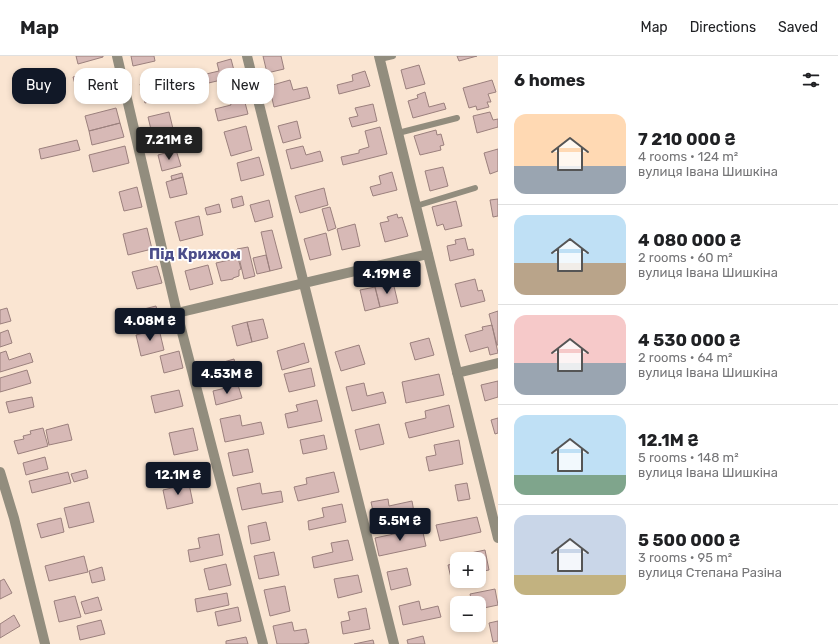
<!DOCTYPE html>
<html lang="en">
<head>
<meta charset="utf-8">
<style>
  :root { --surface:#fff; --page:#f2f2f2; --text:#202124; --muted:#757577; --line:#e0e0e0; --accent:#111827 }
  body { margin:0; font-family:Rubik,sans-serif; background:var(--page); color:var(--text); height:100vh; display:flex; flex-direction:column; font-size:15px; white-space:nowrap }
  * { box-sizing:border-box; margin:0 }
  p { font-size:13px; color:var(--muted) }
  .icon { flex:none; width:22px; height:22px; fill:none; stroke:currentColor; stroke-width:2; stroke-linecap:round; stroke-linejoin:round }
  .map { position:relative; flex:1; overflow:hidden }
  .panel { display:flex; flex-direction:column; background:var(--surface); width:340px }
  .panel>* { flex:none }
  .hud { position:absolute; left:12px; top:12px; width:380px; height:36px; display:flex; gap:8px }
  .controls { position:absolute; left:450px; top:496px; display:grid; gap:8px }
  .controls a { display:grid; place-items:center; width:36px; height:36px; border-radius:8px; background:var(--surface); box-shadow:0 2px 6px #0003; font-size:20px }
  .price { position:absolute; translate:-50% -34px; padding:0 9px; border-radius:4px; background:var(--accent); color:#fff; font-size:13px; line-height:26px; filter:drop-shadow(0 1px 2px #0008) }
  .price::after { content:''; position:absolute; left:50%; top:24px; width:12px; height:9px; margin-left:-6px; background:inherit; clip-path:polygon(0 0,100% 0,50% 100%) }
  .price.selected { background:#222; color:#fff }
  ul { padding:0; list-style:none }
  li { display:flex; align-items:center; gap:12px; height:100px; padding:0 16px }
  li+li { border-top:1px solid var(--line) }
  li span { display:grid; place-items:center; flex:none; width:112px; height:80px; border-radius:12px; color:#555 }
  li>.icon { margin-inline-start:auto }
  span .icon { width:48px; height:48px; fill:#fffc; stroke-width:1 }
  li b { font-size:17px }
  h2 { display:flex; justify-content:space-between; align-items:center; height:48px; padding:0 16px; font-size:17px }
  .chip { padding:0 14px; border-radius:12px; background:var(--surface); box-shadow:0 2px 6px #0003; font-size:14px; line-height:36px }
  .chip.selected { background:var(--accent); color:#fff }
  header { display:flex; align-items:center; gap:24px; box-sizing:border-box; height:56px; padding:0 20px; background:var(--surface); border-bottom:1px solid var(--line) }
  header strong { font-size:19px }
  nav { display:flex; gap:22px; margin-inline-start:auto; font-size:14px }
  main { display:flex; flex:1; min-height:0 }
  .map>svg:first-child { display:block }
  .building { fill:#d7b9b6; stroke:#9b807d }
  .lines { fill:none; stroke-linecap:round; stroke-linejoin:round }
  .service { stroke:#928d7e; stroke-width:6 }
  .minor { stroke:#928d7e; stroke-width:10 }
  .tertiary { stroke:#928d7e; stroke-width:10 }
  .labels { text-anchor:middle; stroke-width:3.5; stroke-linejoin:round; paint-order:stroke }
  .neighbourhood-label { font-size:15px; font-weight:bold; fill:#4b4d8a; stroke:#fff }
</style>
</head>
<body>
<header>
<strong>Map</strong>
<nav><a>Map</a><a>Directions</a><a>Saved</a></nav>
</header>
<main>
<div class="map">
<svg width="498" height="588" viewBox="0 0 498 588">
  <rect width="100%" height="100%" fill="#fae5d2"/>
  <!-- building -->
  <path class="building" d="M76,0h27v1l-25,7z
    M131,0h23l1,5 -22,5z
    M263,0h18l3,13 -17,4z
    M457,0h20l-18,5z
    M231,3l5,19 -14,4 -1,-2 -29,7 -2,-9 4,-1 -1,-1 8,-3 1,2 17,-4 -2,-8z
    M419,9l6,19 -19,5 -5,-19z
    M104,13l6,25 -30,8 -7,-25z
    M365,15l5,15 -31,8 -2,-9 16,-4 -1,-6z
    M160,23l4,18 -19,6 -5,-19z
    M290,24l3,10 14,-3 3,11 -36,9 -5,-21z
    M492,24l4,12 -8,2 3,8h-4l2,5 -12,3 -1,-4 -7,2 -6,-20z
    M425,36l4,15 15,-4 2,6 -33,9 -5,-17 10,-3 -1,-3z
    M243,39l5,19 -30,7 -3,-12 16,-4 -2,-7z
    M373,48l4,17 -25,6 -3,-9 9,-2 -3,-8z
    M116,52l4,15 -31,8 -4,-15z
    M169,56l5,21 -21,5 -5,-21z
    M490,56l3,8 5,-1v8l-21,6 -4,-17z
    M297,65l4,17 -18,5 -5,-17z
    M120,67l4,14 -32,8 -3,-14z
    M246,70l6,24 -21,6 -7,-24z
    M380,71l7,27 -44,11 -2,-8 18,-4v-3l10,-3 -4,-16z
    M436,74l1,5 4,-1 3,11 -4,1 1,4 -21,5 -6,-19z
    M77,84l3,10 -39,9 -2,-10z
    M125,90l4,17 -36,9 -4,-17z
    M303,90l3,9 14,-4 3,10 -32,8 -5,-19z
    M498,93v22l-8,3 -6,-21z
    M176,94l5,16 -19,5 -4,-16z
    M259,101l5,18 -23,6 -4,-18z
    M443,111l5,19 -18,5 -5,-20z
    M392,116l5,18 -24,6 -3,-9 11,-3 -2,-8z
    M182,117l1,4 -11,3 -1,-4z
    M183,121l4,17 -17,4 -4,-16z
    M137,131l5,20 -18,4 -5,-19z
    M324,132l4,17 -28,8 -5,-17z
    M242,140l2,9 -11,3 -2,-9z
    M498,143v17l-5,1 -3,-17z
    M269,144l4,17 -18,5 -5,-17z
    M456,145l6,25 -17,4 -2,-6 -6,2 -5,-19z
    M219,148l2,8 -14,3 -2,-7z
    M330,151l6,21 -8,3 -6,-22z
    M397,158l1,4 4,-1 6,19 -23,6 -5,-19 9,-2 -2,-4z
    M199,160l4,19 -23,6 -5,-19z
    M355,168l5,22 -18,4 -5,-21z
    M147,172l5,21 -24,6 -5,-21z
    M272,174l10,38 -12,3 -9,-39z
    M326,177l5,22 -21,5 -6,-21z
    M465,182l3,12 5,-1 1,6 -24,6 -3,-15 9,-2 -1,-4z
    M248,191l7,29 -11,3 -7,-30z
    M266,199l4,16 -13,3 -4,-16z
    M238,202l3,11 -2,1v6l-6,2v1l-12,2 -5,-18z
    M208,209l5,19 -23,6 -5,-19z
    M157,210l5,17 -25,6 -5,-17z
    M475,223l3,12 4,-1 3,11 -24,6 -6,-23z
    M393,226l5,21 -18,4 -5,-20z
    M375,231l5,20 -15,4 -5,-21z
    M156,250l5,20 -28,7 -5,-20z
    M7,252l4,13 -11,3v-14z
    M498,255v34h-1l-8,-31z
    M263,263l5,19 -16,4 -5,-20z
    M247,266l5,20 -15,4 -5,-20z
    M492,269l6,28 -8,2 -2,-8 -18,5 -5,-17 18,-5 -1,-3z
    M159,273l5,21 -23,6 -5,-21z
    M8,274l4,13 -12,4v-14z
    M429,282l5,17 -19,5 -5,-17z
    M304,287l5,19 -27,8 -5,-19z
    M359,289l6,19 -24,7 -6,-19z
    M6,295l3,9 21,-7 3,9 -33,10v-19z
    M179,295l4,17 -19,5 -4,-17z
    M234,303l4,15 -26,9 -5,-16z
    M311,312l4,18 -26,6 -5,-18z
    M27,314l4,13 -31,9v-14z
    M439,318l5,21 -38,8 -4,-21z
    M498,325v16l-13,4 -4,-16z
    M364,327l3,13 16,-4 3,11 -34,8 -6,-24z
    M238,329l4,13 -26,7 -3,-14z
    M179,334l4,16 -28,7 -4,-17z
    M32,341l2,10 -25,6 -3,-11z
    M317,344l5,21 -34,7 -3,-14 13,-3 -2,-6z
    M449,349l5,22 -45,11 -4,-15 21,-5 -1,-7z
    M240,359l2,11 19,-4 3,12 -39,8 -5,-23z
    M498,362v15l-3,1 -4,-14z
    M68,368l4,16 -23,5 -3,-15z
    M379,368l5,20 -24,6 -5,-20z
    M43,372l5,18 -30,8 -4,-13 10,-2 -1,-3 8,-2 -1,-3z
    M193,372l5,22 -24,5 -5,-22z
    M324,379l3,14 -24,5 -3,-14z
    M459,384l4,24 -34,7 -3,-14 10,-2 -2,-10z
    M248,393l5,23 -20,4 -5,-23z
    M45,401l3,12 -22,6 -3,-12z
    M86,414l2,8 -14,4 -3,-8z
    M68,416l3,11 -39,10 -3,-12z
    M334,416l5,20 -41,9 -4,-14 13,-3 -1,-6z
    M260,427l2,11 19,-3 2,11 -41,8 -5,-22z
    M467,427l3,16 -12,2 -3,-16z
    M189,428l4,19 -26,6 -4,-19z
    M388,443l1,7 23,-5 2,11 -39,8 -4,-18z
    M89,446l5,20 -25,6 -5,-20z
    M342,448l4,18 -37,8 -1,-9 16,-4 -2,-9z
    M477,461l4,15 -41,9 -4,-16z
    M61,462l3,14 -23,6 -4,-14z
    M266,466l4,18 -19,4 -3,-18z
    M422,472l4,18 -47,10 -4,-18z
    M219,478l4,21 -33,7 -2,-12 12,-2 -2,-10z
    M348,484l5,20 -39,8 -2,-11 21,-5 -2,-9z
    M485,494l4,20 -10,2v-13h-12l-1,-5z
    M274,496l5,23 -20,4 -5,-23z
    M84,500l4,16 -39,9 -4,-15z
    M457,507v14l-6,1 -3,-13z
    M226,508l5,21 -22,5 -5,-21z
    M102,511l3,13 -13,3 -3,-12z
    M407,512l4,17 -20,5 -4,-18z
    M358,519l4,17 -24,6 -4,-19z
    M4,523l8,14 -12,6v-18z
    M285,530l5,25 -20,5 -6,-26z
    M495,533l3,16 -19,4v-6h-7l-2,-9z
    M227,537l2,12 -32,7 -2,-13z
    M75,540l6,21 -22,5 -5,-21z
    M98,541l4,13 -17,4 -4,-12z
    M419,545l2,9 17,-4 3,11 -38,8 -4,-19z
    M238,551l3,14 -23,5 -3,-14z
    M366,552l4,21 -27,5 -2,-12 9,-2 -2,-8z
    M14,559l6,11 -20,12v-14z
    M101,564l4,14 -25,6 -3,-14z
    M498,565v20l-5,1 -4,-19z
    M292,566l2,9 12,-2 3,14 -6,1h-26l-4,-18z
    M423,580l2,8h-17l-1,-4z
    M246,581l2,7h-22v-3z
    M373,584l1,4h-20z"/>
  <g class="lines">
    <!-- service -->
    <path class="service" d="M380,3l13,-3
      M398,77l59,-15
      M416,150l59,-18"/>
    <!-- minor -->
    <path class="minor" d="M117,0l60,257 86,331
      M247,0l147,588
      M379,0l119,482
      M177,257l251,-59
      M457,317l41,-10"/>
    <!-- tertiary -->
    <path class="tertiary" d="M0,416l14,46 31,126"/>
  </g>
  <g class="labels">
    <!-- neighbourhood labels -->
    <g class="neighbourhood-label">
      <text x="195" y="203">Під Крижом</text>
    </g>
  </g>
</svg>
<div class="controls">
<a>+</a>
<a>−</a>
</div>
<b class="price selected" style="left:169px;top:105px">7.21M ₴</b>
<b class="price" style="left:387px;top:239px">4.19M ₴</b>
<b class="price" style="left:150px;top:286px">4.08M ₴</b>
<b class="price" style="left:227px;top:339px">4.53M ₴</b>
<b class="price" style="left:178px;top:440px">12.1M ₴</b>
<b class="price" style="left:400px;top:486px">5.5M ₴</b>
<div class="hud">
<a class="chip selected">Buy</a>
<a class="chip">Rent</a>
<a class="chip">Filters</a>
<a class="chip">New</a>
</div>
</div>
<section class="panel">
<h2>6 homes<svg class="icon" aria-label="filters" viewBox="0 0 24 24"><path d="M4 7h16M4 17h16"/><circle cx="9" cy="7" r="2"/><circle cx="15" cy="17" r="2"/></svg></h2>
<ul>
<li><span style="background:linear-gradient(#ffd9b3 65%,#9aa5b1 0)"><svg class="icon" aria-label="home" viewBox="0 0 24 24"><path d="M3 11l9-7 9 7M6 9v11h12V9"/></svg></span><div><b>7 210 000 ₴</b><p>4 rooms · 124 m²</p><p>вулиця Івана Шишкіна</p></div></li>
<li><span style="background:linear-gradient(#bfe0f5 60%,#b9a48a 0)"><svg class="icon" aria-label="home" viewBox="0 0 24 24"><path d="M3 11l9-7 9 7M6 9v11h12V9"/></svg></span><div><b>4 080 000 ₴</b><p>2 rooms · 60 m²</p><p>вулиця Івана Шишкіна</p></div></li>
<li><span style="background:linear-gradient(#f6c9c9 60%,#9aa5b1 0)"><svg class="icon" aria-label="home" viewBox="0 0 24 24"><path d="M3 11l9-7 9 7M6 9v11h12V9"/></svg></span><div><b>4 530 000 ₴</b><p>2 rooms · 64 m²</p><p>вулиця Івана Шишкіна</p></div></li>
<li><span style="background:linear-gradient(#bfe0f5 75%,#7fa58c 0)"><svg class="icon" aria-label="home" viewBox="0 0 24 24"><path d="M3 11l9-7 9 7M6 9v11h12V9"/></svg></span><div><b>12.1M ₴</b><p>5 rooms · 148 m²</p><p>вулиця Івана Шишкіна</p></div></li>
<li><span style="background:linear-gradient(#c9d6e8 75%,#c2b280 0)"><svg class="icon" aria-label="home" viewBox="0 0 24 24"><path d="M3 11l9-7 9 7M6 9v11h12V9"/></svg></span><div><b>5 500 000 ₴</b><p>3 rooms · 95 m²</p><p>вулиця Степана Разіна</p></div></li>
</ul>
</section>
</main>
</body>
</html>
